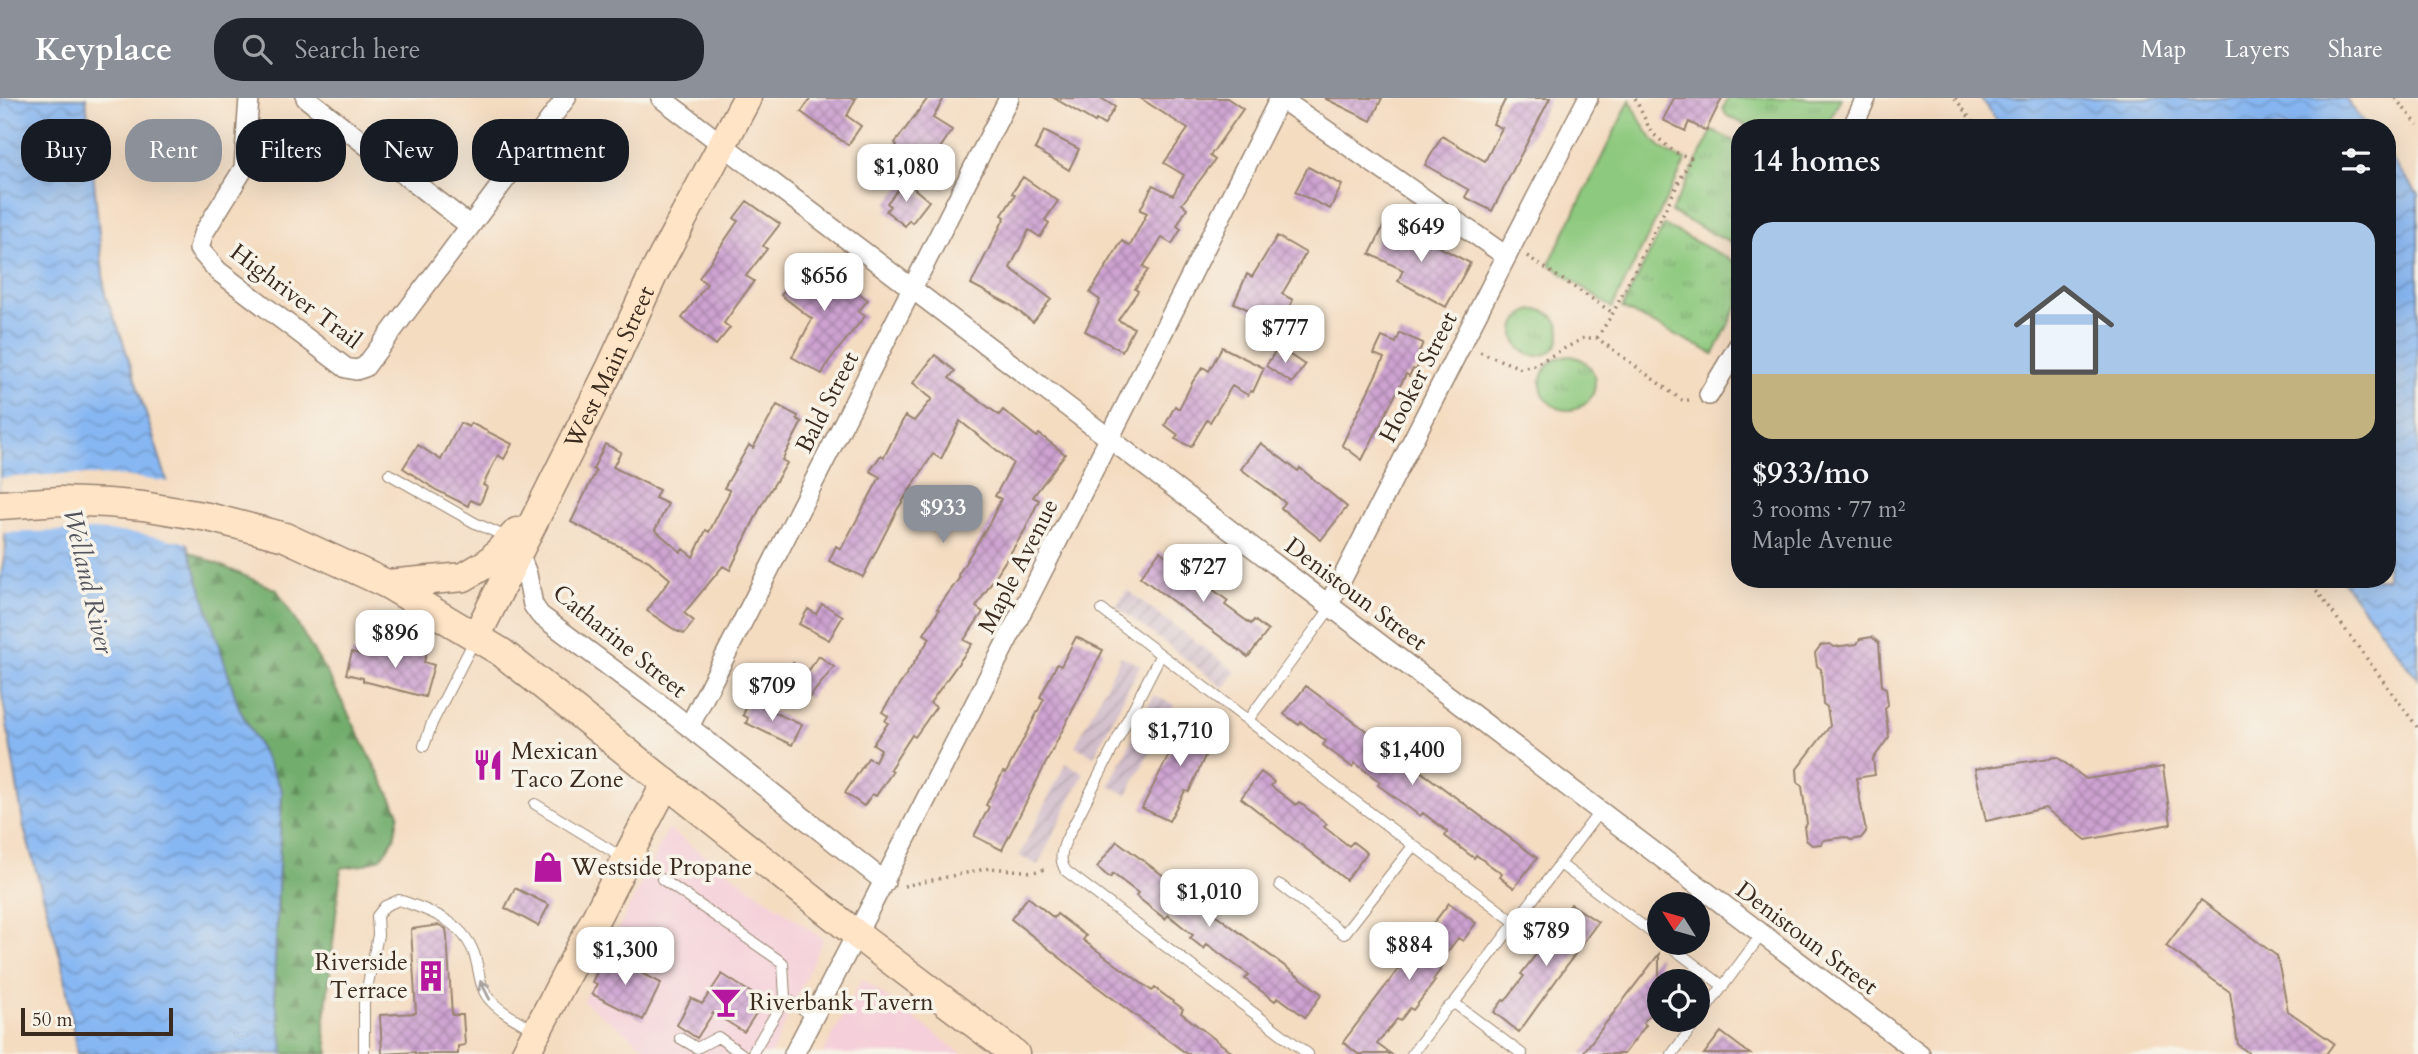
<!DOCTYPE html>
<html lang="en">
<head>
<meta charset="utf-8">
<style>
  :root { --surface:#171b24; --page:#20242c; --text:#f1f3f6; --muted:#9ea1a6; --accent:#8c9099 }
  body { margin:0; font-family:Cardo,serif; background:var(--page); color:var(--text); height:100vh; display:flex; flex-direction:column; font-size:26px; white-space:nowrap }
  * { box-sizing:border-box; margin:0 }
  p { font-size:23px; color:var(--muted) }
  .icon { flex:none; width:38px; height:38px; fill:none; stroke:currentColor; stroke-width:2; stroke-linecap:round; stroke-linejoin:round }
  .map { position:relative; flex:1; overflow:hidden }
  .side { position:absolute; left:1731px; top:21px; width:665px; height:469px; display:flex; flex-direction:column; background:var(--surface); border-radius:28px; box-shadow:0 7px 28px #0002 }
  .side>* { flex:none }
  .banner { position:absolute; left:21px; top:21px; width:665px; height:63px; display:flex; gap:14px }
  .needle { width:46px; rotate:307deg }
  .fabs { position:absolute; left:1647px; top:794px; display:grid; gap:14px }
  .fabs a { display:grid; place-items:center; width:63px; height:63px; border-radius:50%; background:var(--surface); box-shadow:0 7px 28px #0002; font-size:35px }
  .scale { position:absolute; left:21px; bottom:18px; width:152px; box-sizing:border-box; padding-left:7px; border:4px solid #3b2a1e; border-top:0; font-size:19px; line-height:24px; white-space:nowrap; color:#3b2a1e; -webkit-text-stroke:5px #f7f3e8; paint-order:stroke }
  .price { position:absolute; translate:-50% -60px; padding:0 16px; border-radius:14px; background:#fff; color:#222; font-size:23px; line-height:46px; filter:drop-shadow(0 2px 4px #0008) }
  .price::after { content:''; position:absolute; left:50%; top:42px; width:21px; height:16px; margin-left:-10px; background:inherit; clip-path:polygon(0 0,100% 0,50% 100%) }
  .price.active { background:var(--accent); color:#fff }
  ul { padding:0; list-style:none }
  li { display:grid; align-content:center; gap:14px; height:371px; padding:0 21px }
  li span { display:grid; place-items:center; height:217px; border-radius:21px; color:#555 }
  li>.icon { margin-inline-start:auto }
  span .icon { width:126px; height:126px; fill:#fffc; stroke-width:1 }
  li b { font-size:30px }
  h2 { display:flex; justify-content:space-between; align-items:center; height:84px; padding:0 21px; font-size:30px }
  .tag { padding:0 24px; border-radius:28px; background:var(--surface); box-shadow:0 7px 28px #0002; font-size:24px; line-height:63px }
  .tag.active { background:var(--accent); color:#fff }
  header { display:flex; align-items:center; gap:42px; box-sizing:border-box; height:98px; padding:0 35px; background:var(--accent); color:#fff }
  header strong { font-size:33px }
  nav { display:flex; gap:38px; margin-inline-start:auto; font-size:24px }
  .search { width:490px; height:63px; background:var(--page); display:flex; align-items:center; gap:18px; box-sizing:border-box; padding:0 24px; border-radius:28px; color:var(--muted); font-size:26px }
  .map>svg:first-child { display:block }
  .built { fill:#f5cfd9 }
  .industrial { fill:url(#industrial-furrows) }
  .grass { fill:#8dc97e; stroke:#647a4e; stroke-width:2 }
  .forest { fill:url(#forest-firs); stroke:#566c46; stroke-width:2 }
  .park { fill:url(#park-tufts); stroke:#647a4e; stroke-width:2 }
  .water { fill:url(#water-waves); stroke:#617088; stroke-width:2 }
  .pier { fill:#f4dcc1 }
  .building { fill:url(#building-cross-hatch) }
  .lines { fill:none; stroke-linecap:round; stroke-linejoin:round }
  .lane-casing { stroke:#988370; stroke-width:12 }
  .street-casing { stroke:#988370; stroke-width:22 }
  .secondary-casing { stroke:#988370; stroke-width:31 }
  .path { stroke:#988370; stroke-width:3.5; stroke-dasharray:2 5; stroke-linecap:butt }
  .lane { stroke:#fff; stroke-width:10 }
  .street { stroke:#fff; stroke-width:19 }
  .secondary { stroke:#ffe4c6; stroke-width:28 }
  .oneway { stroke:#a79f9a }
  .labels { text-anchor:middle; stroke-width:7; stroke-linejoin:round; paint-order:stroke }
  .street-label { font-size:24px; fill:#3b2a1e; stroke:#f7f3e8 }
  .poi-label { font-size:24px; fill:#3b2a1e; stroke:#f7f3e8; text-anchor:start }
  .water-label { font-size:26px; font-style:italic; fill:#52545e; stroke:#f7f3e8 }
</style>
</head>
<body>
<header>
<strong>Keyplace</strong>
<div class="search"><svg class="icon" aria-label="search" viewBox="0 0 24 24"><circle cx="10" cy="10" r="6"/><path d="M15 15l6 6"/></svg>Search here</div>
<nav><a>Map</a><a>Layers</a><a>Share</a></nav>
</header>
<div class="map">
<svg width="2418" height="956" viewBox="0 0 2418 956">
  <defs>
    <pattern id="industrial-furrows" width="10" height="10" patternUnits="userSpaceOnUse" patternTransform="scale(1.75)"><rect width="10" height="10" fill="#d1bdcb"/><path d="M-1 1l2-2M0 10L10 0M9 11l2-2" fill="none" stroke="#ab9aa4"/></pattern>
    <pattern id="forest-firs" width="22" height="20" patternUnits="userSpaceOnUse" patternTransform="scale(1.75)"><rect width="22" height="20" fill="#72ad6d"/><path d="M5 1l3.5 6h-7zM16 11l3.5 6h-7z" fill="#5f8d59"/></pattern>
    <pattern id="park-tufts" width="24" height="20" patternUnits="userSpaceOnUse" patternTransform="scale(1.75)"><rect width="24" height="20" fill="#8dc97e"/><path d="M3 7l-1-3M5 7V3M7 7l1-3M15 17l-1-3M17 17v-4M19 17l1-3" fill="none" stroke="#74a367"/></pattern>
    <pattern id="water-waves" width="16" height="10" patternUnits="userSpaceOnUse" patternTransform="scale(1.75)"><rect width="16" height="10" fill="#87b7f3"/><path d="M0 5q4-4 8 0t8 0" fill="none" stroke="#7095c4"/></pattern>
    <pattern id="building-cross-hatch" width="8" height="8" patternUnits="userSpaceOnUse" patternTransform="scale(1.75)"><rect width="8" height="8" fill="#cea3d2"/><path d="M0 0l8 8M0 8l8-8" fill="none" stroke="#a885aa"/></pattern>
  </defs>
  <rect width="100%" height="100%" fill="#f7f3e8"/>
  <filter id="ink" filterUnits="userSpaceOnUse"><feTurbulence type="fractalNoise" baseFrequency=".0143" numOctaves="2"/><feDisplacementMap in="SourceGraphic" scale="14" xChannelSelector="R" yChannelSelector="G"/><feConvolveMatrix kernelMatrix="1 2 1 2 8 2 1 2 1" color-interpolation-filters="sRGB"/></filter>
  <filter id="wash" filterUnits="userSpaceOnUse"><feTurbulence type="fractalNoise" baseFrequency=".00686" numOctaves="4" result="noise"/><feDisplacementMap in="SourceGraphic" scale="28" xChannelSelector="R" yChannelSelector="G"/><feGaussianBlur stdDeviation="1.57" result="paint"/><feColorMatrix in="noise" values="0 0 0 0 0 0 0 0 0 0 0 0 0 0 0 0 0 1.4 0 .05"/><feComposite in="paint" operator="in"/></filter>
  <g filter="url(#wash)">
    <rect width="100%" height="100%" fill="#f4dcc1"/>
    <!-- built -->
    <path class="built" d="M668,731l155,110 -52,115h-117l-71,-53z
      M862,881l100,75h-139z"/>
    <!-- industrial -->
    <path class="industrial" d="M1127,492l109,82 -12,16 -108,-82z
      M1121,558l19,9 -46,91 -19,-10z
      M1154,597l20,10 -47,90 -18,-9z
      M1066,665l18,10 -46,92 -19,-9z"/>
    <!-- grass -->
    <path class="grass" d="M1630,2c14,29 24,51 56,60l-74,148 -63,-44z"/>
    <!-- forest -->
    <path class="forest" d="M188,453l89,39 55,92 67,131 -5,26 -13,19 -17,7 -23,3 -17,160 5,26h-45l-2,-5 -8,-62 8,-197 -43,-82z"/>
    <!-- park -->
    <path class="park" d="M1728,0h113l-15,30h-75l-25,-13 -3,-7z
      M1712,33l27,12v104l-68,-35z
      M1664,127l75,39v39l-25,51 -92,-46z
      M1514 235a23 23 0 1 1 46 0a23 23 0 1 1-46 0Z
      M1541 285a27 27 0 1 1 54 0a27 27 0 1 1-54 0Z"/>
    <!-- water -->
    <path class="water" d="M0,0h86l19,197 16,40 118,373 43,82 -8,197 10,67h-207l-14,-88 -39,-138 -24,-146v-101l6,-35 -6,-44z
      M1980,0h365l23,30h-366z
      M2387,55l31,41v485l-77,-100h46z"/>
    <!-- pier -->
    <path class="pier" d="M62,376l60,2 48,6 19,61 -48,-9 -47,-4 -94,3v-55z"/>
    <g id="blocks">
      <!-- building -->
      <path class="building" d="M811,0h45l-9,18 14,10 -13,19 -47,-33z
        M928,0h16l-11,20 19,12 -29,44 -32,-21 6,-8 -2,-2z
        M1054,0h47l14,9 -11,18 -8,-5 -1,2z
        M1140,0h87l16,11 -33,47 5,4 -33,44 5,4 -10,18 4,3 -9,15 -10,-6 -19,29 5,3 -13,19 3,2 -20,29 16,8 -12,23 -37,-20 15,-31 -10,-7 32,-52 8,5 17,-33 -7,-3 13,-25 20,10 11,-20 -20,-12 24,-34z
        M1324,0h58l-11,23z
        M1506,0h44l-58,113 -27,-14 4,-7 -44,-25 17,-29 43,25 17,-33 -9,-4z
        M1674,0h48l-16,33 -17,-9 -4,9 -22,-11z
        M1044,33l35,18 -10,21 -34,-21z
        M1308,69l34,18 -12,24 -35,-17z
        M1023,79l35,24 -13,19 4,3 -9,14 -11,-7 -19,38 41,31 -18,23 -24,-18 -38,-20 34,-67 -3,-2 13,-20 -3,-2z
        M905,83l24,20 -17,22 -3,-3 -4,6 -19,-15 4,-5 -3,-3z
        M747,103l33,23 -17,22 4,3 -21,27 8,5 -30,42 6,5 -14,17 -34,-27 25,-34 -8,-6 39,-57 -4,-3z
        M1384,127l34,16 2,-4 50,26 -24,44 -48,-26 5,-11 -33,-16z
        M1277,138l29,17 -24,41 11,6 -12,25 -47,-22 13,-29 5,3z
        M810,159l58,43 -10,12 7,4 -36,45 -7,13 -30,-17 20,-38 -31,-24z
        M1400,235l23,10 -5,11 5,2 -7,14 -3,-1 -4,7 -3,-2 -44,86 -20,-15 42,-87 -10,-4 8,-17 14,6z
        M1222,249l42,21 -11,24 -2,-1 -3,4 -16,-9 -22,36 -3,-2 -16,27 -16,-8 3,-4 -13,-10 10,-19 4,3 14,-28 10,-14 6,4z
        M1278,249l27,18 -13,18 -26,-17z
        M935,257l20,16 -6,7 50,37 4,-5 34,27 2,-3 26,20 -32,43 6,3 -14,30 -49,77 7,5 -19,28 8,4 -42,59 6,4 -21,30 -3,-2 -22,34 3,2 -17,25 -4,-2 -8,12 -19,-13 23,-35 7,3 6,-12 -8,-5 15,-21 -3,-2 3,-5 -6,-4 48,-74 -6,-4 15,-24 -2,-1 23,-32 -2,-2 32,-53 11,-23 -6,-3 18,-33 -53,-42 -19,38 -8,-5 -36,56 -34,67 -34,-16 7,-15 5,3 39,-72 -10,-6 11,-16 3,2 21,-41 9,5 18,-22 -19,-16z
        M777,307l21,11 -1,3 5,3 -20,38 5,3 -25,41 -32,66 -7,-4 -39,47 10,8 -10,13 -5,-3 -1,1 -31,-21 23,-32 -21,-18 -78,-39 25,-51 -3,-2 12,-25 16,8 -8,15 46,23 -4,8 13,6 -13,26 26,22 2,-3 10,8 13,-27 3,2 20,-39v-3l-5,-2 25,-43 4,3z
        M460,325l9,4 2,-4 41,21 -8,15 -6,-4 -15,30 4,2 -7,17 -10,-4 -2,6 -32,-16 -33,-22 15,-23 23,15z
        M1261,345l37,28 2,-3 47,39 -26,33 -40,-32 4,-5 -7,-6 -37,-28z
        M1160,453l37,31 2,-3 29,22 -3,4 26,19 3,-4 14,11 -20,26 -108,-80z
        M822,506l21,12 -14,24 -30,-16 9,-15 8,5z
        M1076,539l27,13 -101,200 -28,-14 15,-29 -3,-2 17,-33 3,1 38,-74 -4,-2 17,-33 4,2z
        M1872,539l7,6 3,43 4,2 2,17 -3,4 4,28 -16,22 2,16 -19,3 10,54 -5,6 -10,2 -6,-3 -21,3 -3,4 -9,1 -6,-5 -2,-13 3,-3 -5,-38 -4,-3 -1,-14 33,-43 -3,-19 -4,-3 -2,-35 -4,-3 -2,-13 6,-8 9,-1 4,3 23,-3 3,-5z
        M401,547l26,6 -3,11 10,3 -9,32 -62,-16v-3l-17,-4 6,-22 17,5 1,-3 10,3 1,-3 17,4z
        M819,558l15,11 -25,31 -27,-19 11,-16 14,10z
        M1306,588l231,172 -23,30 -14,-11 2,-3 -26,-19 -2,3 -29,-22 3,-4 -25,-19 -3,3 -42,-31 2,-3 -25,-19 -3,4 -29,-22 3,-4 -25,-19 -2,3 -15,-11z
        M749,603l53,24 -10,20 -46,-22 2,-5 -5,-3z
        M1189,617l28,14 -28,63 -4,-1 -16,30 -27,-13z
        M2057,659l29,22 77,-12 8,57 -85,16 -41,-32 -59,13 -11,-52z
        M1261,674l13,10 -3,4 25,19 3,-3 28,22 -3,3 25,19 4,-4 14,11 -21,27 -105,-82z
        M1117,743l205,153 -17,23 -27,-20 -3,4 -30,-22 4,-4 -42,-31 -3,5 -14,-11 3,-3 -25,-20 -3,4 -29,-23 2,-3 -25,-19 -3,4 -13,-11z
        M515,790l34,17 -11,21 -33,-18z
        M1028,799l26,21 3,-4 29,22 -3,4 69,51 3,-3 28,21 -2,4 53,41h-47l-95,-71 -81,-64z
        M2201,802l76,56 11,55 46,32 -8,11h-76l-12,-9 -8,-53 -64,-46z
        M1449,805l27,20 -13,18 -5,-3 -19,25 4,3 -10,14 2,1 -22,29 -3,-2 -10,13 -3,-2 -20,25 14,10h-33l-15,-12z
        M1571,806l27,18 -79,110 -25,-20 9,-12 2,1 19,-25 -3,-2 23,-30 3,2 19,-25 -5,-3z
        M439,827l7,4 1,7 5,79h11l2,30 -7,1v8h-43v-2l-33,2 -2,-39 36,-2 -5,-84z
        M1659,856v48l-16,21 3,2 -22,29h-42z
        M605,857l56,28 -18,37 -51,-26 5,-10 -5,-2z
        M722,876l42,27 -20,31 -31,-19 -16,25 -20,-13 14,-27 11,6z
        M1721,934l29,22h-46z"/>
    </g>
  </g>
  <g filter="url(#ink)">
    <use href="#blocks" fill-opacity="0" stroke="#988370" stroke-width="2"/>
    <g class="lines">
      <defs>
        <path id="lane" d="M1739,342l1,-2
          M389,376l86,49 34,15
          M1102,512l414,313
          M1160,558l-94,184c-5,12 -7,20 0,31l242,183
          M1248,622l84,-114
          M424,648l8,-23 42,-82
          M535,706l88,54
          M1560,766l99,74
          M662,781l121,84 2,35
          M1280,787l64,49 69,-88
          M1666,845l57,43
          M1454,905l68,51
          M680,940l17,10 21,-11 24,17
          M364,956v-51l14,-68 -1,-19 8,-10 14,-6c33,11 68,23 77,60 4,15 4,30 15,41 12,13 30,21 45,30
          M752,956l33,-56 28,18
          M1412,956l34,-45 8,-6 146,-192
          M1672,956l90,-120"/>
        <path id="street" d="M249,0l-5,70 -41,66 -4,15 19,22 128,97 10,2 9,-3 201,-269
          M306,0l164,128
          M661,0l1259,956
          M1280,0l226,158
          M1852,30l14,-30
          M1709,297l31,-52
          M518,453l9,23 6,31 7,10 129,96 216,171
          M1329,506c87,-168 171,-338 259,-506
          M689,629l320,-629
          M794,956c166,-317 326,-636 486,-956"/>
        <g id="secondary">
          <path d="M0,407l60,-4 48,2 35,3 65,11 77,20 102,47 114,68 355,282 159,120"/>
          <path d="M387,486l77,-7 25,-15 28,-30"/>
          <path id="s1" d="M476,539l135,-270 42,-92 94,-177"/>
          <path d="M525,956l141,-271"/>
        </g>
      </defs>
      <!-- lane casing -->
      <use href="#lane" class="lane-casing"/>
      <!-- street casing -->
      <use href="#street" class="street-casing"/>
      <!-- secondary casing -->
      <use href="#secondary" class="secondary-casing"/>
      <!-- path -->
      <path class="path" d="M1955,0l22,30
        M2395,0l23,27
        M1527,158l86,57
        M1597,240l16,-25 78,-155 -17,-6 -23,-20 -16,-34
        M1480,254l40,16 14,-3 50,-27h13l86,63 6,-1
        M2308,481l110,149
        M904,788l86,-18 44,4 14,-4"/>
      <!-- lane -->
      <use href="#lane" class="lane"/>
      <!-- street -->
      <use href="#street" class="street"/>
      <!-- secondary -->
      <use href="#secondary" class="secondary"/>
    </g>
    <!-- one-way arrows -->
    <defs><path id="oneway-shaft" d="M-6 0H5M1.5-3L5.5 0L1.5 3" fill="none" stroke-width="1.6" stroke-linecap="round" stroke-linejoin="round" transform="scale(1.75)"/></defs>
    <use class="oneway" href="#oneway-shaft" transform="translate(485 892) rotate(-117)"/>
  </g>
  <!-- icons -->
  <defs>
    <symbol id="restaurant-bare" viewBox="-9 -9 18 18"><path d="M-5-6h1v4h1v-4h1v4h1v-4h1v5L-1.5 .5V6h-2V.5L-5-1ZM5-6V6H3V1.5H1.5Q1.5-4 5-6Z" fill="#b5179e" stroke="#f7f3e8" stroke-width="2.5" paint-order="stroke"/></symbol>
    <symbol id="shop-bare" viewBox="-9 -9 18 18"><path d="M-5-2.5h2.3a2.7 3.5 0 0 1 5.4 0H5L5.5 6h-11ZM-1.5-2.5h3a1.5 2.3 0 0 0-3 0Z" fill="#b5179e" stroke="#f7f3e8" stroke-width="2.5" paint-order="stroke"/></symbol>
    <symbol id="building-bare" viewBox="-9 -9 18 18"><path d="M-4-6H4V6H1V3H-1V6H-4ZM-2.5-4.3h1.7v1.8h-1.7ZM.8-4.3h1.7v1.8H.8ZM-2.5-1h1.7V.8h-1.7ZM.8-1h1.7V.8H.8Z" fill="#b5179e" stroke="#f7f3e8" stroke-width="2.5" paint-order="stroke"/></symbol>
    <symbol id="bar-bare" viewBox="-9 -9 18 18"><path d="M-6-5H6L.8 .8V4.5H3.5V6h-7V4.5H-.8V.8Z" fill="#b5179e" stroke="#f7f3e8" stroke-width="2.5" paint-order="stroke"/></symbol>
  </defs>
  <g fill-rule="evenodd">
    <use href="#restaurant-bare" x="466" y="645" width="44" height="44"/>
    <use href="#shop-bare" x="526" y="747" width="44" height="44"/>
    <use href="#building-bare" x="409" y="856" width="44" height="44"/>
    <use href="#bar-bare" x="704" y="882" width="44" height="44"/>
  </g>
  <g class="labels">
    <!-- street labels -->
    <g class="street-label">
      <text transform="translate(296 198) rotate(37)" y="8">Highriver Trail</text>
      <text dy="8" stroke="none"><textPath href="#s1" startOffset="301">West Main Street</textPath></text>
      <text transform="translate(1418 279) rotate(-63)" y="8">Hooker Street</text>
      <text transform="translate(827 304) rotate(-63)" y="8">Bald Street</text>
      <text transform="translate(1018 468) rotate(-63)" y="8">Maple Avenue</text>
      <text transform="translate(1356 496) rotate(37)" y="8">Denistoun Street</text>
      <text transform="translate(620 543) rotate(39)" y="8">Catharine Street</text>
      <text transform="translate(1807 840) rotate(37)" y="8">Denistoun Street</text>
    </g>
    <!-- poi labels -->
    <g class="poi-label">
      <text x="511" y="661">Mexican<tspan x="511" dy="28">Taco Zone</tspan></text>
      <text x="571" y="777">Westside Propane</text>
      <text x="408" y="872" text-anchor="end">Riverside<tspan x="408" dy="28">Terrace</tspan></text>
      <text x="749" y="912">Riverbank Tavern</text>
    </g>
    <!-- water labels -->
    <g class="water-label">
      <text transform="translate(89 483) rotate(77)" y="9">Welland River</text>
    </g>
  </g>
</svg>
<div class="fabs">
<a><svg class="needle" viewBox="-14 -14 28 28"><path d="M0-13l5 13h-10z" fill="#e53935"/><path d="M0 13l5-13h-10z" fill="#9ea1a6"/></svg></a>
<a><svg class="icon" aria-label="locate" viewBox="0 0 24 24"><circle cx="12" cy="12" r="6"/><path d="M12 2v4M12 18v4M2 12h4M18 12h4"/></svg></a>
</div>
<div class="scale">50 m</div>
<b class="price" style="left:906px;top:106px">$1,080</b>
<b class="price" style="left:1421px;top:166px">$649</b>
<b class="price" style="left:824px;top:215px">$656</b>
<b class="price" style="left:1285px;top:267px">$777</b>
<b class="price active" style="left:943px;top:447px">$933</b>
<b class="price" style="left:1203px;top:506px">$727</b>
<b class="price" style="left:395px;top:572px">$896</b>
<b class="price" style="left:772px;top:625px">$709</b>
<b class="price" style="left:1180px;top:670px">$1,710</b>
<b class="price" style="left:1412px;top:689px">$1,400</b>
<b class="price" style="left:1209px;top:831px">$1,010</b>
<b class="price" style="left:1546px;top:870px">$789</b>
<b class="price" style="left:1409px;top:884px">$884</b>
<b class="price" style="left:625px;top:889px">$1,300</b>
<div class="banner">
<a class="tag">Buy</a>
<a class="tag active">Rent</a>
<a class="tag">Filters</a>
<a class="tag">New</a>
<a class="tag">Apartment</a>
</div>
<section class="side">
<h2>14 homes<svg class="icon" aria-label="filters" viewBox="0 0 24 24"><path d="M4 7h16M4 17h16"/><circle cx="9" cy="7" r="2"/><circle cx="15" cy="17" r="2"/></svg></h2>
<ul>
<li><span style="background:linear-gradient(#a9c7e8 70%,#c2b280 0)"><svg class="icon" aria-label="home" viewBox="0 0 24 24"><path d="M3 11l9-7 9 7M6 9v11h12V9"/></svg></span><div><b>$933/mo</b><p>3 rooms · 77 m²</p><p>Maple Avenue</p></div></li>
</ul>
</section>
</div>
</body>
</html>
